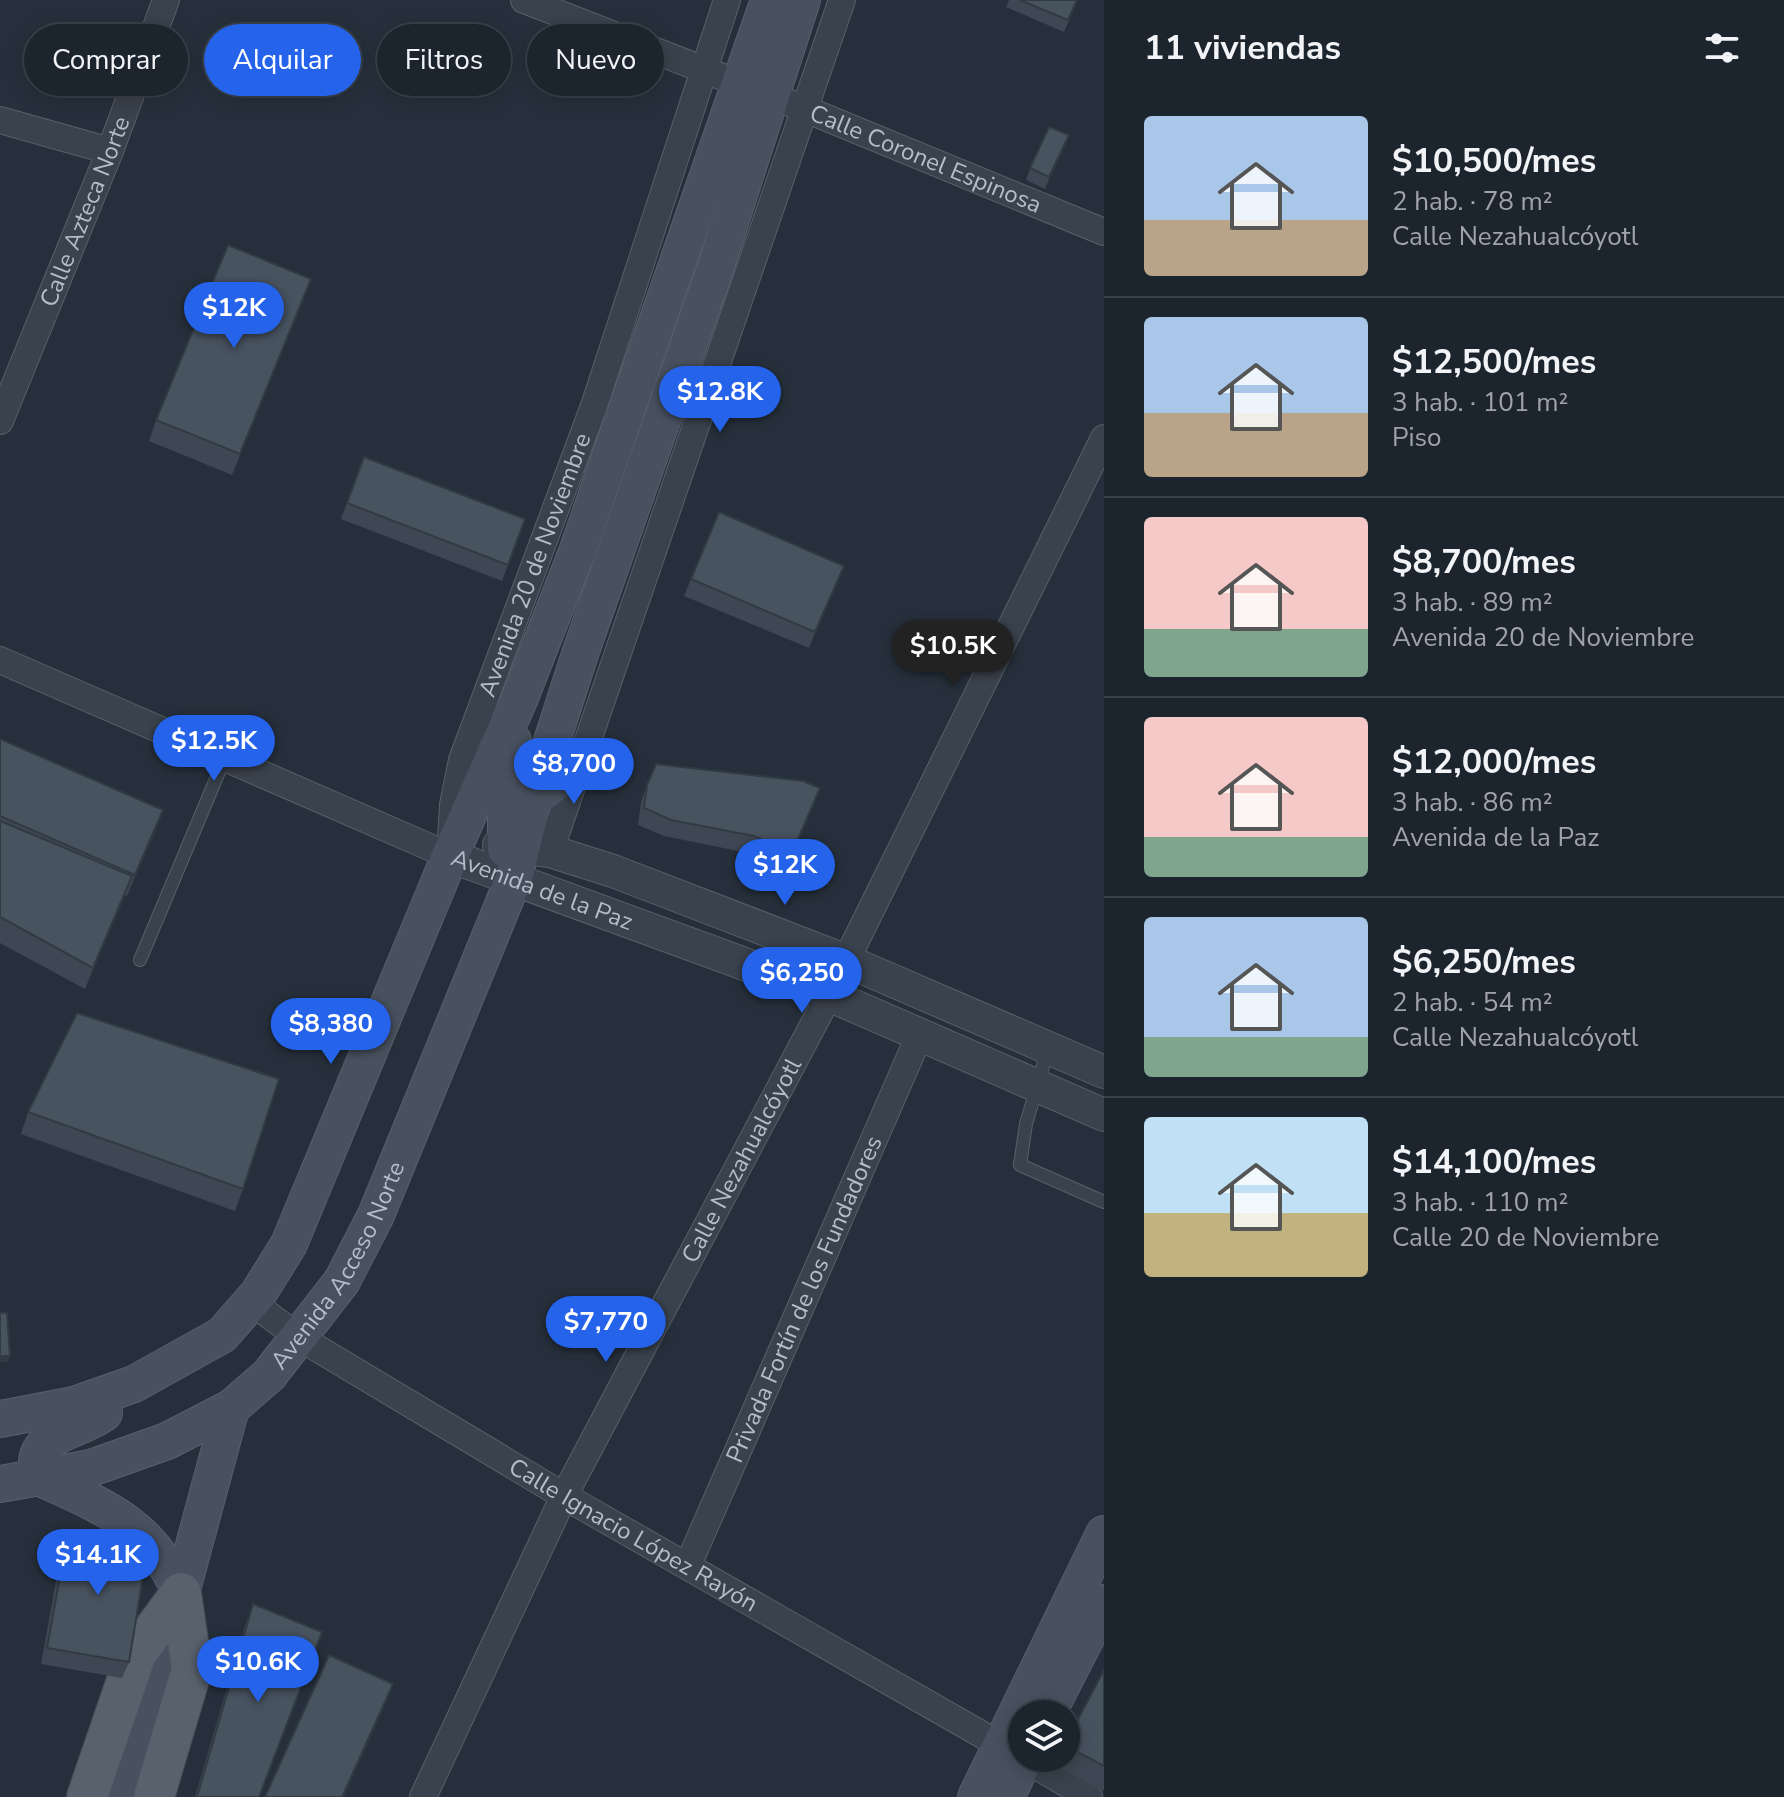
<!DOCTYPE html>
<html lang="es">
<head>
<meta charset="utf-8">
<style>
  :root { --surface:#1c242d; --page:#252c35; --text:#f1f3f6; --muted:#a0a4aa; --line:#3a4149; --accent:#2563eb }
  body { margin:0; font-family:"Nunito Sans",sans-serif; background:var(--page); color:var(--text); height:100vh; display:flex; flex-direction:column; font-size:30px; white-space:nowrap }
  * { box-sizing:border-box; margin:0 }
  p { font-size:26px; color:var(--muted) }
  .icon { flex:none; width:44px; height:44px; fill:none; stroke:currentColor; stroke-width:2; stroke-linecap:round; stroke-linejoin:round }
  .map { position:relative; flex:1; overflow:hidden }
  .side { display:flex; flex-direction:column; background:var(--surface); width:680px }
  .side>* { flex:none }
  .banner { position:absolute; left:24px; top:24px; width:760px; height:72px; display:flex; gap:16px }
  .controls { position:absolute; left:1008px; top:1700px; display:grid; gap:16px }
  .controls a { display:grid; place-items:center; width:72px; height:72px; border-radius:50%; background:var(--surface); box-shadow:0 4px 20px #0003,0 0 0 2px var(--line); font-size:40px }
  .price { position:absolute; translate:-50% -68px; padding:0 18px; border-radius:28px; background:var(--accent); color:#fff; font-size:26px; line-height:52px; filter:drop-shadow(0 2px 4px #0008) }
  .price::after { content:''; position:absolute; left:50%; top:48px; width:24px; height:18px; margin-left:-12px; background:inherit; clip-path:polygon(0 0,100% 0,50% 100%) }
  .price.on { background:#222; color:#fff }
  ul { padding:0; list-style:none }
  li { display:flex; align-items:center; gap:24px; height:200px; padding:0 40px }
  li+li { border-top:2px solid var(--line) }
  li span { display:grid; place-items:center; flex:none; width:224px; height:160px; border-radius:8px; color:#555 }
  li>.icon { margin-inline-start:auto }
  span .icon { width:96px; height:96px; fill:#fffc; stroke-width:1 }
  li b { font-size:34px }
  h2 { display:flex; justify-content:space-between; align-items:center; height:96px; padding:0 40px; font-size:34px }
  .tag { padding:0 28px; border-radius:36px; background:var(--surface); box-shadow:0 4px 20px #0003,0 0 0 2px var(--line); font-size:28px; line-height:72px }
  .tag.on { background:var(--accent); color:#fff }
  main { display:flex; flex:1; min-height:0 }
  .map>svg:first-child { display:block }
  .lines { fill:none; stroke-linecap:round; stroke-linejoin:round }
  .service-casing { stroke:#58606b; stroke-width:14 }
  .minor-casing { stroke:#58606b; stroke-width:28 }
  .tertiary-casing { stroke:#58606b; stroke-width:34 }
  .secondary-casing { stroke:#58606b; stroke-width:38 }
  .primary-casing { stroke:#434b56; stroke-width:42 }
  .service { stroke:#3a424d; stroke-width:12 }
  .minor { stroke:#3a424d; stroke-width:26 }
  .tertiary { stroke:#3a424d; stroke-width:32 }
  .secondary { stroke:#48515f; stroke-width:36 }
  .primary { stroke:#58616c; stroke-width:40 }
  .wall { fill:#3e4753 }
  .shaded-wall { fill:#323a43 }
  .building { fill:#485360; stroke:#323a43; stroke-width:2 }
  .labels { text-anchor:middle; stroke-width:8; stroke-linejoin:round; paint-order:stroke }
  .street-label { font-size:24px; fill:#b6bdc8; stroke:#1f2732 }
</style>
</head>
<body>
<main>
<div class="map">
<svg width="1104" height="1797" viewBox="0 0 1104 1797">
  <rect width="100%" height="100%" fill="#26303c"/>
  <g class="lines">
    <defs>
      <path id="service" d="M140,960l84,-200
        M1048,1049l-22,75 -6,41 84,37"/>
      <g id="minor">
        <path id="s1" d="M524,0l281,109 299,123"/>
        <path d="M0,120l110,31"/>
        <path id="s2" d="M0,421l110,-270 56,-151"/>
        <path id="s3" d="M0,660l450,196 3,-51 9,-45 132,-354 133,-406"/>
        <path d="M550,851l292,-851"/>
        <path id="s4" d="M251,1302l49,36 264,158 452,258"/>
        <path id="s5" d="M688,1565l232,-531"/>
        <path d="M1023,1758l66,39"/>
        <path id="s6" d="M423,1797l141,-301 265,-501 275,-557"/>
      </g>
      <g id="tertiary">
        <path d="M499,845l51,6 63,20 234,90 257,111"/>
        <path id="s7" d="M450,856l379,139 275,120"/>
      </g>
      <g id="secondary">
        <path d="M533,800l47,-36"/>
        <path d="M506,849v-37l7,-71"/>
        <path d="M104,1413c-26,20 -78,20 -65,64 66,31 110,45 142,116"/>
        <path d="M0,1419l74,-14 60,-21 88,-49 36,-41 31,-50 161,-388 69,-156 58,-148 192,-552"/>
        <path id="s8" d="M0,1484l91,-16 76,-27 64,-33 38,-33 73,-94 34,-66 138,-337 19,-78 47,-146 134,-382 88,-272"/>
        <path d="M1047,1714l57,-111"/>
        <path d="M126,1797l105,-389"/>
        <path d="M976,1797l128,-263"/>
        <path d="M1006,1797l19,-39"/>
      </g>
      <path id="primary" d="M87,1797l49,-143 45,-61
        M154,1797l38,-128 -11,-76"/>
    </defs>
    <!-- service casing -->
    <use href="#service" class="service-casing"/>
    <!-- minor casing -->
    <use href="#minor" class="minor-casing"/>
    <!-- tertiary casing -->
    <use href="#tertiary" class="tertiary-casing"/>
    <!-- secondary casing -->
    <use href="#secondary" class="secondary-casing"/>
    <!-- primary casing -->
    <use href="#primary" class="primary-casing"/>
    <!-- service -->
    <use href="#service" class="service"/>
    <!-- minor -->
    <use href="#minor" class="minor"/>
    <!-- tertiary -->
    <use href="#tertiary" class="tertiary"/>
    <!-- secondary -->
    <use href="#secondary" class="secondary"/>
    <!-- primary -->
    <use href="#primary" class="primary"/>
  </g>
  <!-- wall -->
  <path class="wall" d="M1009,0h69l-14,32 -58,-25z
    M1069,135l-24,54 -19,-9 4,-12z
    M303,301l-71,174 -83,-34 7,-21z
    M364,457l161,62 -23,62 -161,-62z
    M844,566l-35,82 -125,-52 7,-17z
    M0,739l163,71 -8,22 -28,64 -2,-1 -40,94 -85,-46z
    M647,785l173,3 -34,82 -38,-17 -84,-17 -26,-11 3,-23z
    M28,1112l215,77 -8,22 -214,-77z
    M68,1532l61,130 -7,16 -81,-14 21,-116z
    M253,1604l7,193h-65l50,-171z
    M1104,1670v121l-47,-24 3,-9h6v-16z"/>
  <!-- shaded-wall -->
  <path class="shaded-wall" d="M1069,135l-4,12 -20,42 4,-12z
    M311,279l-8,22 -71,174 8,-21z
    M844,566l-6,16 -29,66 6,-16z
    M820,788l-6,17 -28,65 6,-17z
    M163,810l-8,22 -28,64 8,-21z
    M132,876l-8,22 -39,91 8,-21z
    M0,1356h10l-2,6h-8z
    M393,1684l-8,21 -41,92h-2z"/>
  <!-- building -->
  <path class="building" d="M1020,0h57l-9,20z
    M1049,127l20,8 -20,42 -19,-9z
    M228,245l83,34 -71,175 -84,-34z
    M364,457l161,62 -17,46 -161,-62z
    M719,512l125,54 -29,66 -124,-53z
    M0,739l163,71 -28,65 -135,-59z
    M656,764l147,17 17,7 -28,65 -38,-17 -83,-16 -27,-12 3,-23z
    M0,821l132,55 -39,92 -93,-51z
    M77,1013l202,66 -36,110 -215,-77z
    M0,1313h7l3,43h-10z
    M68,1532l80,14 -19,116 -82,-14z
    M253,1604l69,28 -63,165h-62z
    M329,1655l64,29 -51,113h-77z
    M1104,1670v96l-38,-20v-4z"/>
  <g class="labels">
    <!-- street labels -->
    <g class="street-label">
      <text dy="8" stroke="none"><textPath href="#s1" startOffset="432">Calle Coronel Espinosa</textPath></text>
      <text dy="8" stroke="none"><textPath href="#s2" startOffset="226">Calle Azteca Norte</textPath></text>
      <text dy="8" stroke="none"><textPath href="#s3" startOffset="796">Avenida 20 de Noviembre</textPath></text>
      <text dy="8" stroke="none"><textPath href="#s7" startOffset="98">Avenida de la Paz</textPath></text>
      <text dy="8" stroke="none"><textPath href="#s6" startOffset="712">Calle Nezahualcóyotl</textPath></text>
      <text dy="8" stroke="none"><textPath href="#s8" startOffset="426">Avenida Acceso Norte</textPath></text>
      <text dy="8" stroke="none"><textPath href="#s5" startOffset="290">Privada Fortín de los Fundadores</textPath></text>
      <text dy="8" stroke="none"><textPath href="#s4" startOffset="448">Calle Ignacio López Rayón</textPath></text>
    </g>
  </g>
</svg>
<div class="controls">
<a><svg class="icon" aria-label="layers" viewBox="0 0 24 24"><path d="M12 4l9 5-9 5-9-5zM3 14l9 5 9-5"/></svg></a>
</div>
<b class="price" style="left:234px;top:350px">$12K</b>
<b class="price" style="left:720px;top:434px">$12.8K</b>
<b class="price on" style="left:953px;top:688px">$10.5K</b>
<b class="price" style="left:214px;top:783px">$12.5K</b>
<b class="price" style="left:574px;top:806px">$8,700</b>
<b class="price" style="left:785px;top:907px">$12K</b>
<b class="price" style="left:802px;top:1015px">$6,250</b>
<b class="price" style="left:331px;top:1066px">$8,380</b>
<b class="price" style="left:606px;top:1364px">$7,770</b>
<b class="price" style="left:98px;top:1597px">$14.1K</b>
<b class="price" style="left:258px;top:1704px">$10.6K</b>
<div class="banner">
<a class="tag">Comprar</a>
<a class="tag on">Alquilar</a>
<a class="tag">Filtros</a>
<a class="tag">Nuevo</a>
</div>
</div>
<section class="side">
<h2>11 viviendas<svg class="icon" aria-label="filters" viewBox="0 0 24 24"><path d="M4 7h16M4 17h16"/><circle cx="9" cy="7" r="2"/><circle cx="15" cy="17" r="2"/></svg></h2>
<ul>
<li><span style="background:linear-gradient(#a9c7e8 65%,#b9a48a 0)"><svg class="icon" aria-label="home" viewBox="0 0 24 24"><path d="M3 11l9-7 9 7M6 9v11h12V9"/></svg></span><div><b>$10,500/mes</b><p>2 hab. · 78 m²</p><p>Calle Nezahualcóyotl</p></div></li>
<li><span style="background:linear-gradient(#a9c7e8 60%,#b9a48a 0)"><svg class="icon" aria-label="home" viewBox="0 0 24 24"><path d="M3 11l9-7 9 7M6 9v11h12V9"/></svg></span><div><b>$12,500/mes</b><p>3 hab. · 101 m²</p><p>Piso</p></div></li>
<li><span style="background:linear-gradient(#f6c9c9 70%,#7fa58c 0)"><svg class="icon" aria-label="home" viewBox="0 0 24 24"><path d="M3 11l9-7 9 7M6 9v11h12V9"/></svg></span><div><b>$8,700/mes</b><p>3 hab. · 89 m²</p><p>Avenida 20 de Noviembre</p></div></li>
<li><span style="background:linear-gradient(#f6c9c9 75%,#7fa58c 0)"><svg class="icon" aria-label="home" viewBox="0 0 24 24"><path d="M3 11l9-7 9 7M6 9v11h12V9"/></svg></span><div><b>$12,000/mes</b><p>3 hab. · 86 m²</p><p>Avenida de la Paz</p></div></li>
<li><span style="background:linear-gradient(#a9c7e8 75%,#7fa58c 0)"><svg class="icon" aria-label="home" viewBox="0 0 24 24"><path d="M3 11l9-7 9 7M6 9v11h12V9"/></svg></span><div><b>$6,250/mes</b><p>2 hab. · 54 m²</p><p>Calle Nezahualcóyotl</p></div></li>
<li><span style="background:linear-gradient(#bfe0f5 60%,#c2b280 0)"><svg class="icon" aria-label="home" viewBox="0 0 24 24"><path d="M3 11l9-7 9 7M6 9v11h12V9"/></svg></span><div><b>$14,100/mes</b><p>3 hab. · 110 m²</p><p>Calle 20 de Noviembre</p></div></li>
</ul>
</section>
</main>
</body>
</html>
